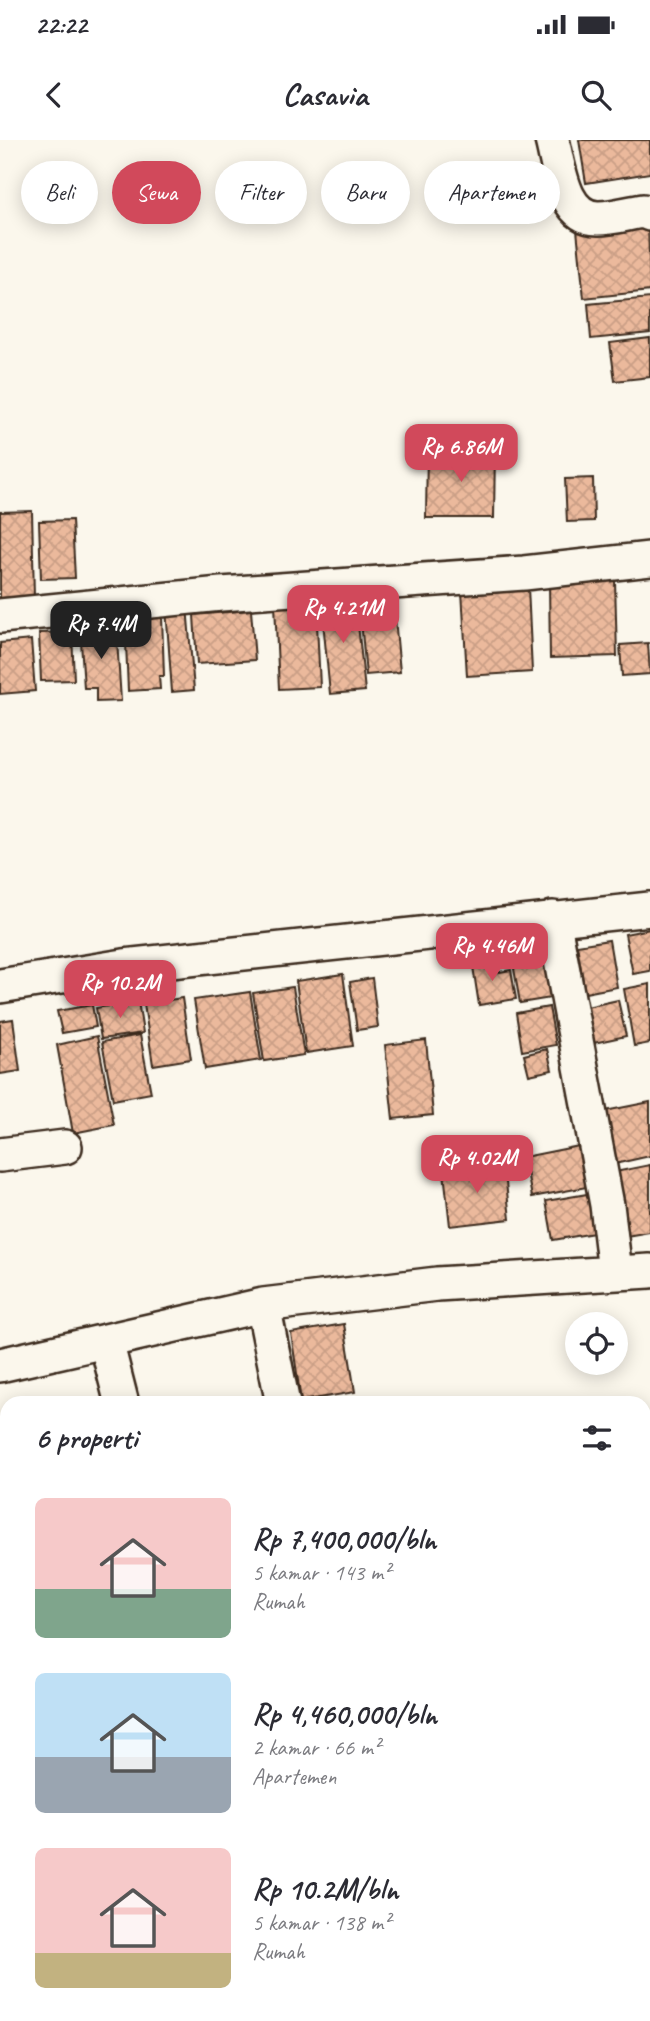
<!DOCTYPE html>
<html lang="id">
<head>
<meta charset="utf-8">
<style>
  :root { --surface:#fff; --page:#f7f7f7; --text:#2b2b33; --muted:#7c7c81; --accent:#d1495b }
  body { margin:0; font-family:Caveat,sans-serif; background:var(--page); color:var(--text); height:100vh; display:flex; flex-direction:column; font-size:26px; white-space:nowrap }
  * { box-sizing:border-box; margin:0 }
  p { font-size:23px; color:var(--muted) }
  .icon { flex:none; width:38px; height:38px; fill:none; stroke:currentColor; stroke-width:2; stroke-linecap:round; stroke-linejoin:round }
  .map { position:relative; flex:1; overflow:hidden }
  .side { position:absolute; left:0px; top:1256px; width:651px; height:625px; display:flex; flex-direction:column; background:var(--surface); border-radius:21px 21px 0 0; box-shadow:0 4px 18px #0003 }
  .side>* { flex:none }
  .hud { position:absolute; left:21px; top:21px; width:609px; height:63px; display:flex; gap:14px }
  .fabs { position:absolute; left:565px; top:1172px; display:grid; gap:14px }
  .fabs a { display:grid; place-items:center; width:63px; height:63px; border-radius:50%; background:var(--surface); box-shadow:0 4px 18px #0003; font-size:35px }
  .price { position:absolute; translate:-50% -60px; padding:0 16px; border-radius:14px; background:var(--accent); color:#fff; font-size:23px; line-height:46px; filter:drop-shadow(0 2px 4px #0008) }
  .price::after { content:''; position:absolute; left:50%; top:42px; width:21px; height:16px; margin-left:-10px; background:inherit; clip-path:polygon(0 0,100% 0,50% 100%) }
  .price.current { background:#222; color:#fff }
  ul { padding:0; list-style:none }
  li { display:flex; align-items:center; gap:21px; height:175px; padding:0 35px }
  li span { display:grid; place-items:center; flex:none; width:196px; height:140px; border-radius:10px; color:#555 }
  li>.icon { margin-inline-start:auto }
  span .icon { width:84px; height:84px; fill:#fffc; stroke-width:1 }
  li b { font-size:30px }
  h2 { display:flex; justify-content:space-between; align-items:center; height:84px; padding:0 35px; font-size:30px }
  .chip { padding:0 24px; border-radius:32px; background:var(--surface); box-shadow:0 4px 18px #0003; font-size:24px; line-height:63px }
  .chip.current { background:var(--accent); color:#fff }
  .status { display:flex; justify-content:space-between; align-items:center; height:49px; padding:0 35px; background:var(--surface); direction:ltr }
  .status svg { height:19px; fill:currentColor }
  header { display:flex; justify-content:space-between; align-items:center; height:91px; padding:0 35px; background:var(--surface); font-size:32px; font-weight:600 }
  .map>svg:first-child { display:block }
  .building { fill:url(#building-cross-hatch); stroke:#3b2a1e; stroke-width:2 }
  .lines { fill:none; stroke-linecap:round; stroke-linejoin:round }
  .minor-casing { stroke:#3b2a1e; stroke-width:38 }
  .minor { stroke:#fbf7ec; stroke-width:33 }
</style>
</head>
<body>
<div class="status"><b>22:22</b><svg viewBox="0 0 49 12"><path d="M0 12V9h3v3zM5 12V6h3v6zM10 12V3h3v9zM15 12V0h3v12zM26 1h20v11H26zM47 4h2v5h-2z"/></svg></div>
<header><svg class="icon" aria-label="back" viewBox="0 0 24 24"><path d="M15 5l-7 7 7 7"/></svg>Casavia<svg class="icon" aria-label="search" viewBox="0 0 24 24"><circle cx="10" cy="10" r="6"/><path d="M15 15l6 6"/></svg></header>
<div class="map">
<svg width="650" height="1881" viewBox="0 0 650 1881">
  <defs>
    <pattern id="building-cross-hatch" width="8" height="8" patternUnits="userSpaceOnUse" patternTransform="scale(1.75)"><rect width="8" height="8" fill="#ebb99c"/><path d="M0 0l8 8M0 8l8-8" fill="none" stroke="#ca9f86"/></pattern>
  </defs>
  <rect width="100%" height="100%" fill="#fbf7ec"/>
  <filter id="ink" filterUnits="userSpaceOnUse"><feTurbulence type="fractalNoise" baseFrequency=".0143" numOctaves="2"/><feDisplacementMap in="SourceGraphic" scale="14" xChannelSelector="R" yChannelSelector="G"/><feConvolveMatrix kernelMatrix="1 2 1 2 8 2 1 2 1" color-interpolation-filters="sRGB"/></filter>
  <g filter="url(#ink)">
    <!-- building -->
    <path class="building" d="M579,0h71v33l-64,10z
      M648,82l2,69 -66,7 -7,-68z
      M650,158v35l-59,6 -3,-35z
      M650,198v39l-35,4 -5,-38z
      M427,309h68l-1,69h-68z
      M593,338l1,43 -27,1 -2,-43z
      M32,371l2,86 -34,1v-86z
      M72,380l3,58 -34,1 -2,-58z
      M615,440l2,76 -67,2 -1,-76z
      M528,447l4,85 -65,4 -5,-85z
      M355,456l10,95 -35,3 -9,-94z
      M393,456l7,76 -34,3 -7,-76z
      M316,463l4,84 -41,2 -4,-84z
      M187,466l7,84 -22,2 -6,-84z
      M251,470l4,50 -58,4 -3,-49z
      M162,476l2,60h-5l1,13 -32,2 -3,-73z
      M116,484l5,77 -25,1v-14h-12l-4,-62z
      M72,492l2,48 -33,1 -2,-48z
      M31,500l4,51 -35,3v-51z
      M648,503l2,31 -28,2 -2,-31z
      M650,789v42l-17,3 -8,-40z
      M609,800l8,47 -32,6 -8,-48z
      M492,817l2,16 17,-3 5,29 -37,6 -7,-45z
      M544,817l7,41 -31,5 -7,-40z
      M343,834l10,72 -47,7 -10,-72z
      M372,838l6,49 -21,3 -7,-48z
      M650,844v59l-16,3 -10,-57z
      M293,847l11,68 -40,6 -11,-68z
      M250,852l11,68 -56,9 -11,-69z
      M182,858l9,61 -38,6 -9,-61z
      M618,860l8,36 -37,8 -7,-36z
      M138,861l5,32 -42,6 -5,-31z
      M92,865l4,22 -34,6 -5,-22z
      M549,867l7,38 -34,6 -6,-38z
      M13,879l7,52 -20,3v-53z
      M140,895l11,58 -38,7 -11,-58z
      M97,896l17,89 -41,8 -16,-88z
      M426,900l7,75 -40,4 -8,-74z
      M547,909l5,21 -23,5 -5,-20z
      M650,962v54l-40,9 -10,-53z
      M584,1005l8,41 -60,11 -8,-40z
      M504,1024l6,55 -60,7 -6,-54z
      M650,1025v67l-24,4 -11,-64z
      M593,1053l7,39 -47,8 -7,-39z
      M344,1184l11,68 -54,9 -10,-68z"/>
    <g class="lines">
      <defs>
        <path id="minor" d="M552,0c7,26 11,79 47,78 15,0 30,-5 44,-7l7,3
          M0,476l221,-22 303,-21 126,-14
          M553,778l54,287 8,67
          M0,846l124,-20 526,-57
          M0,1015l65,-8
          M263,1165l20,99
          M106,1201l16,63
          M0,1225l263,-60 174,-21 213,-13"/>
      </defs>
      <!-- minor casing -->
      <use href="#minor" class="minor-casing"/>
      <!-- minor -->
      <use href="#minor" class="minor"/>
    </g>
  </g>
</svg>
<div class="fabs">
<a><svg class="icon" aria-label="locate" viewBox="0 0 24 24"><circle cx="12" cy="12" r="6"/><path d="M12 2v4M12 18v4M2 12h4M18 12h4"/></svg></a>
</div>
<b class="price" style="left:461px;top:344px">Rp 6.86M</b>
<b class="price" style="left:343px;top:505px">Rp 4.21M</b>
<b class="price current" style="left:101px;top:521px">Rp 7.4M</b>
<b class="price" style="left:492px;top:843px">Rp 4.46M</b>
<b class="price" style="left:120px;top:880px">Rp 10.2M</b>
<b class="price" style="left:477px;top:1055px">Rp 4.02M</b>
<div class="hud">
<a class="chip">Beli</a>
<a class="chip current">Sewa</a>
<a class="chip">Filter</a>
<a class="chip">Baru</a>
<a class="chip">Apartemen</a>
</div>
<section class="side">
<h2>6 properti<svg class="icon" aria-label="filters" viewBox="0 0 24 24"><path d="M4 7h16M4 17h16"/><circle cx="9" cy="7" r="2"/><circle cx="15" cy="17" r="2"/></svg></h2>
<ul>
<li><span style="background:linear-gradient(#f6c9c9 65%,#7fa58c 0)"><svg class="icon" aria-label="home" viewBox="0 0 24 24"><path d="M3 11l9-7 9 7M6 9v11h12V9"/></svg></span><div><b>Rp 7,400,000/bln</b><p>5 kamar · 143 m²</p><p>Rumah</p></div></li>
<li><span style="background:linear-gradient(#bfe0f5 60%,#9aa5b1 0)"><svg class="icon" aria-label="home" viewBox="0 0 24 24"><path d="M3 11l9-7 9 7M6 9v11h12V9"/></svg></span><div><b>Rp 4,460,000/bln</b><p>2 kamar · 66 m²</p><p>Apartemen</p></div></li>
<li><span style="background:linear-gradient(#f6c9c9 75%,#c2b280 0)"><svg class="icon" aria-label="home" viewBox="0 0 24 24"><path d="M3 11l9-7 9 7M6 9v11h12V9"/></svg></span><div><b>Rp 10.2M/bln</b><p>5 kamar · 138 m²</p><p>Rumah</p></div></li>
</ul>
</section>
</div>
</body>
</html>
